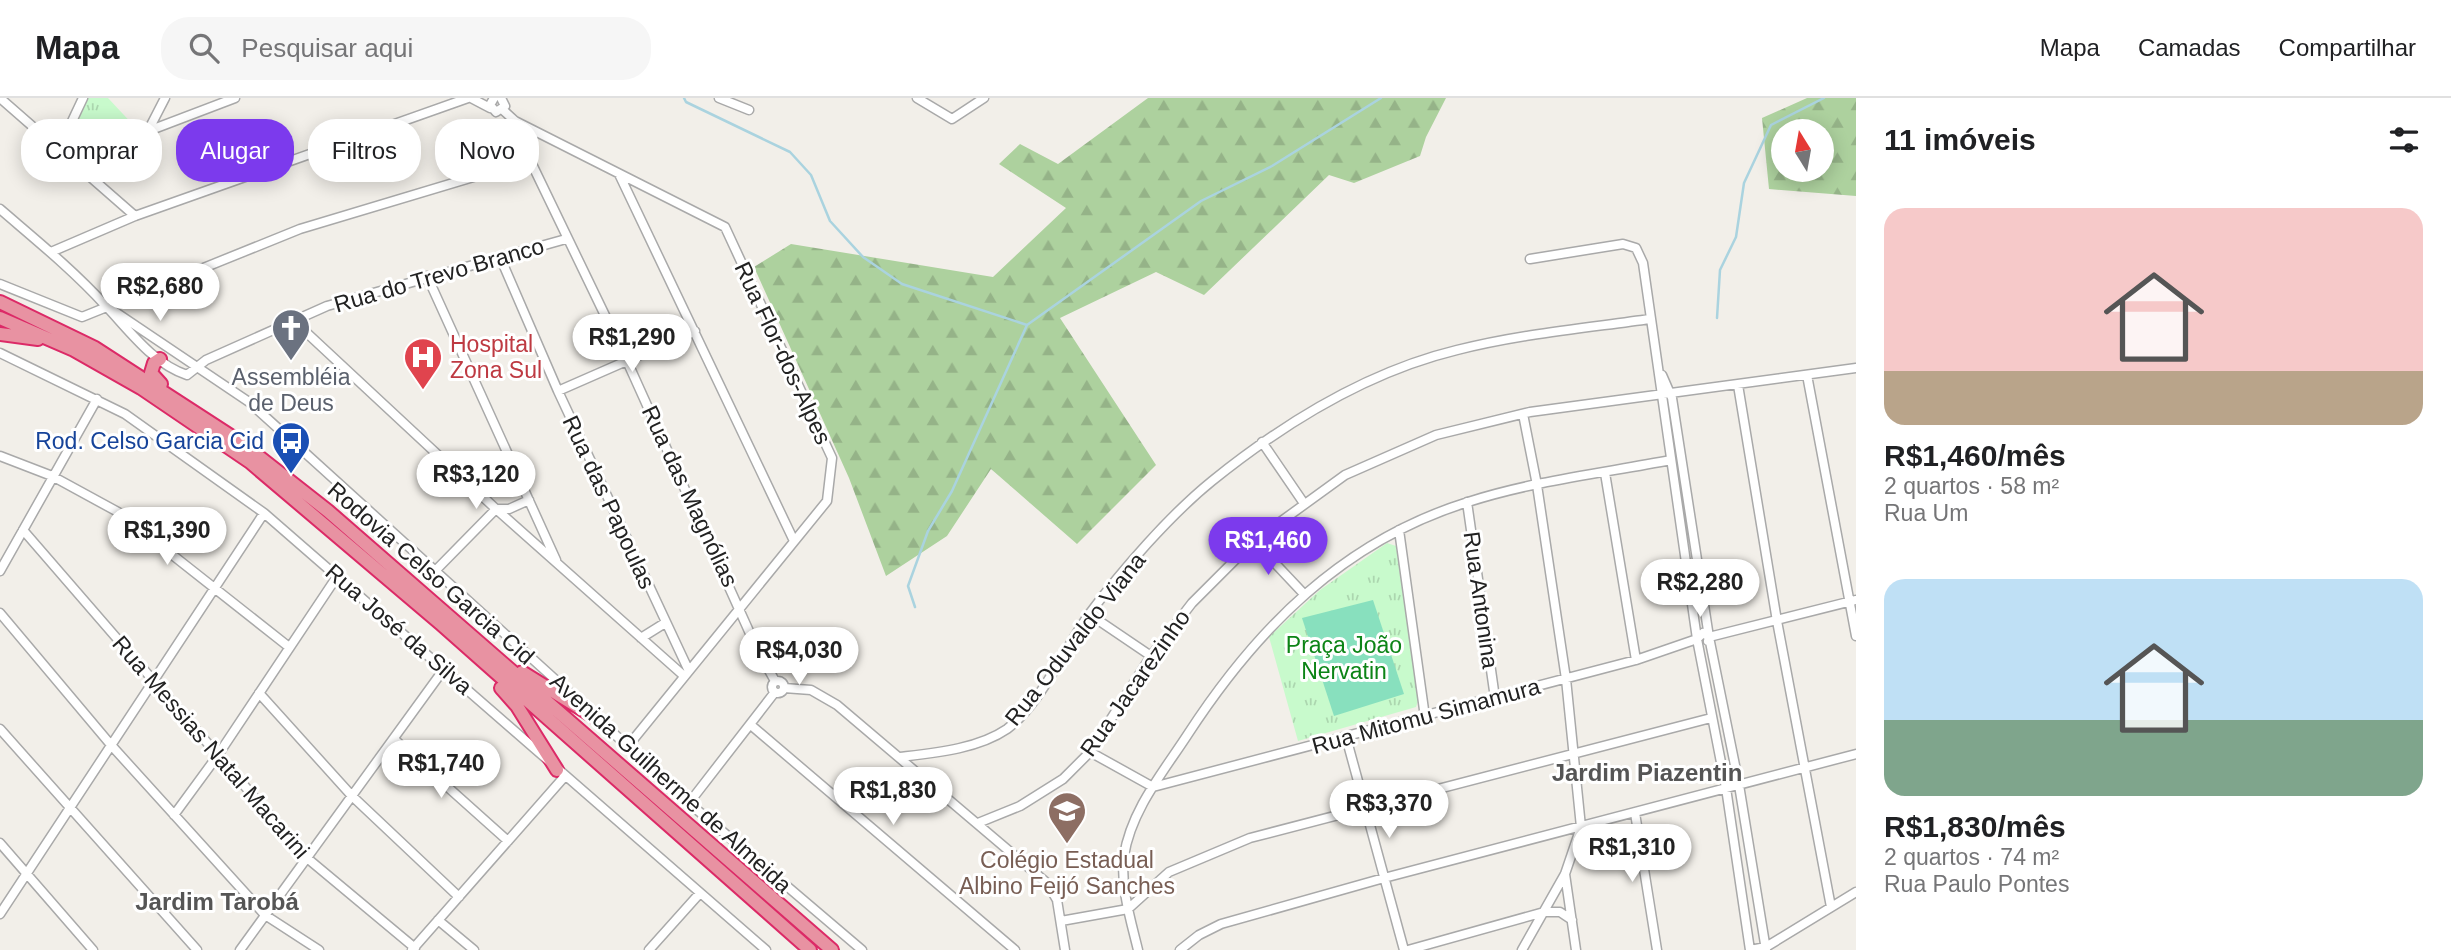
<!DOCTYPE html>
<html lang="pt">
<head>
<meta charset="utf-8">
<style>
  :root { --surface:#fff; --page:#f6f6f6; --text:#202124; --muted:#757577; --line:#e0e0e0; --accent:#7c3aed }
  body { margin:0; font-family:Arial,sans-serif; background:var(--page); color:var(--text); height:100vh; display:flex; flex-direction:column; font-size:26px; white-space:nowrap }
  * { box-sizing:border-box; margin:0 }
  p { font-size:23px; color:var(--muted) }
  .icon { flex:none; width:38px; height:38px; fill:none; stroke:currentColor; stroke-width:2; stroke-linecap:round; stroke-linejoin:round }
  .map { position:relative; flex:1; overflow:hidden }
  .details { display:flex; flex-direction:column; background:var(--surface); width:595px }
  .details>* { flex:none }
  .hud { position:absolute; left:21px; top:21px; width:665px; height:63px; display:flex; gap:14px }
  .needle { width:46px; rotate:349deg }
  .buttons { position:absolute; left:1771px; top:21px; display:grid; gap:14px }
  .buttons a { display:grid; place-items:center; width:63px; height:63px; border-radius:50%; background:var(--surface); box-shadow:0 4px 18px #0003; font-size:35px }
  .price { position:absolute; translate:-50% -60px; padding:0 16px; border-radius:24px; background:#fff; color:#222; font-size:23px; line-height:46px; filter:drop-shadow(0 2px 4px #0008) }
  .price::after { content:''; position:absolute; left:50%; top:42px; width:21px; height:16px; margin-left:-10px; background:inherit; clip-path:polygon(0 0,100% 0,50% 100%) }
  .price.active { background:var(--accent); color:#fff }
  ul { padding:0; list-style:none }
  li { display:grid; align-content:center; gap:14px; height:371px; padding:0 28px }
  li span { display:grid; place-items:center; height:217px; border-radius:21px; color:#555 }
  li>.icon { margin-inline-start:auto }
  span .icon { width:126px; height:126px; fill:#fffc; stroke-width:1 }
  li b { font-size:30px }
  h2 { display:flex; justify-content:space-between; align-items:center; height:84px; padding:0 28px; font-size:30px }
  .tag { padding:0 24px; border-radius:28px; background:var(--surface); box-shadow:0 4px 18px #0003; font-size:24px; line-height:63px }
  .tag.active { background:var(--accent); color:#fff }
  header { display:flex; align-items:center; gap:42px; box-sizing:border-box; height:98px; padding:0 35px; background:var(--surface); border-bottom:2px solid var(--line) }
  header strong { font-size:33px }
  nav { display:flex; gap:38px; margin-inline-start:auto; font-size:24px }
  .search { width:490px; height:63px; background:var(--page); display:flex; align-items:center; gap:18px; box-sizing:border-box; padding:0 24px; border-radius:28px; color:var(--muted); font-size:26px }
  main { display:flex; flex:1; min-height:0 }
  .map>svg:first-child { display:block }
  .forest { fill:url(#forest-firs); fill-rule:evenodd }
  .park { fill:url(#park-tufts) }
  .pitch { fill:#88e0be }
  .lines { fill:none; stroke-linecap:round; stroke-linejoin:round }
  .stream { stroke:#aad3df; stroke-width:2.5 }
  .minor-casing { stroke:#a9a9a9; stroke-width:11 }
  .highway-casing { stroke:#dc2a67; stroke-width:16 }
  .minor { stroke:#fff; stroke-width:8 }
  .highway { stroke:#e892a2; stroke-width:12 }
  .labels { text-anchor:middle; stroke-width:6; stroke-linejoin:round; paint-order:stroke }
  .street-label { font-size:23px; fill:#222; stroke:#fff }
  .health-label { font-size:23px; fill:#be3a42; stroke:#fff; text-anchor:start }
  .worship-label { font-size:23px; fill:#5b616d; stroke:#fff }
  .transit-label { font-size:23px; fill:#164399; stroke:#fff; text-anchor:end }
  .park-label { font-size:23px; fill:#0c8416; stroke:#fff }
  .education-label { font-size:23px; fill:#785e54; stroke:#fff }
  .neighbourhood-label { font-size:24px; font-weight:bold; fill:#555; stroke:#fff }
</style>
</head>
<body>
<header>
<strong>Mapa</strong>
<div class="search"><svg class="icon" aria-label="search" viewBox="0 0 24 24"><circle cx="10" cy="10" r="6"/><path d="M15 15l6 6"/></svg>Pesquisar aqui</div>
<nav><a>Mapa</a><a>Camadas</a><a>Compartilhar</a></nav>
</header>
<main>
<div class="map">
<svg width="1856" height="852" viewBox="0 0 1856 852">
  <defs>
    <pattern id="forest-firs" width="22" height="20" patternUnits="userSpaceOnUse" patternTransform="scale(1.75)"><rect width="22" height="20" fill="#add19e"/><path d="M5 1l3.5 6h-7zM16 11l3.5 6h-7z" fill="#95b388"/></pattern>
    <pattern id="park-tufts" width="24" height="20" patternUnits="userSpaceOnUse" patternTransform="scale(1.75)"><rect width="24" height="20" fill="#c8facc"/><path d="M3 7l-1-3M5 7V3M7 7l1-3M15 17l-1-3M17 17v-4M19 17l1-3" fill="none" stroke="#acd6af"/></pattern>
  </defs>
  <rect width="100%" height="100%" fill="#f2efe9"/>
  <!-- forest -->
  <path class="forest" d="M1148,0h298l-20,39 -6,19 -66,27 -25,-8 -125,120 -48,-23 -96,46 96,147 -79,79 -86,-75 -44,67 -61,40 -37,-98 -95,-211 37,-23 202,33 73,-69 -67,-44 21,-20 38,20z
    M1807,0h49v98l-87,-7 -7,-71zM1822,33v39h-39v-39z"/>
  <!-- park -->
  <path class="park" d="M88,0h20l30,32 -62,25 -9,-9z
    M1387,445l9,3 22,155 -2,6 -118,34 -29,-104 51,-47z"/>
  <!-- pitch -->
  <path class="pitch" d="M1373,502l31,94 -70,22 -32,-98z"/>
  <g class="lines">
    <!-- stream -->
    <path class="stream" d="M684,0l2,4 104,50 21,23 19,46 33,36 39,27 125,41 174,-124 71,-35 109,-68
      M1717,220l3,-48 16,-33 8,-54 27,-58 53,-27
      M915,509l-7,-21 20,-55 24,-40 75,-166"/>
    <defs>
      <path id="minor" d="M0,0l135,118
        M471,0l19,10
        M494,0l-4,7 6,7 9,-6 -4,-8
        M719,0l30,12
        M917,0l35,21 32,-21
        M503,12l12,11 210,106 107,231 -5,43 -199,245
        M515,23l15,39 97,201 130,288 18,32
        M149,31l16,-31
        M59,51l24,-51
        M72,62l163,-62
        M619,76l175,367
        M0,111c36,31 73,61 105,96 24,25 48,59 82,70l19,-15 121,-54 239,-67
        M51,154l84,-36 333,-118
        M500,159l58,134 130,278
        M1530,161l93,-15 13,4 7,15 54,376 29,149 24,162
        M427,178l129,284
        M0,186l82,33 218,-88 230,-69
        M105,207l144,97 331,300
        M294,223l202,188 187,166
        M0,255l125,61 139,99 502,437
        M1662,277l10,23 37,239 30,148 27,165
        M1807,277l49,261
        M1738,287l39,236 54,286
        M558,293l137,-60
        M1262,344l41,60
        M0,358l52,20 66,36 171,135
        M1605,375l31,187
        M1467,404l28,196
        M23,432l284,328 108,90
        M1399,432l26,187
        M1254,443l49,52
        M436,472l60,-61h13l20,-9
        M0,473l97,-172
        M0,515l111,132 154,170 54,35
        M1089,516l62,42
        M641,540l24,-15
        M1708,543l1,-4 147,-37
        M772 589a6 6 0 1 1 12 0a6 6 0 1 1-12 0Z
        M784,590l27,2 26,15 210,178 10,17 8,50
        M259,595l93,103 107,101
        M597,620l92,85 173,147
        M752,628l263,224
        M0,631l197,221
        M1346,639l58,213
        M394,641l114,102
        M1090,654l63,35 483,-127 61,-21 6,-6 6,4
        M900,659c34,-4 78,-8 107,-28 34,-25 58,-82 83,-116 32,-43 80,-98 122,-132 72,-58 154,-109 245,-131 63,-16 129,-22 193,-31
        M689,705l86,-111
        M1635,715l22,137
        M174,717l44,-60 120,-180
        M978,725l42,-17 43,-27 27,-27 61,-96 41,-53 62,-62 91,-66 91,-40 94,-23 326,-44
        M0,745l93,107
        M1565,776l11,76
        M0,816l264,-401
        M438,822l36,30
        M1061,823l67,-12 41,-37 81,-34 461,-120
        M240,852l204,-281
        M412,852l153,-174
        M649,852l51,-57
        M1138,852c-7,-29 -18,-64 -14,-94 7,-46 40,-85 64,-122 69,-106 155,-193 280,-232 65,-21 135,-29 203,-42
        M1180,852l19,-15 22,-11 163,-46 472,-124
        M1408,852l136,-38h16l12,8
        M1522,852l43,-76 16,-47 -15,-148 -29,-194 -14,-71
        M1750,852l16,-3 90,-55"/>
      <path id="highway" d="M0,204l95,46 145,94 88,69 504,439
        M0,220l74,32 67,38 109,74 191,162 369,326
        M0,236l38,5
        M160,261l-6,4 -3,10 10,11
        M522,574l77,48
        M501,590l16,18 40,64"/>
    </defs>
    <!-- minor casing -->
    <use href="#minor" class="minor-casing"/>
    <!-- highway casing -->
    <use href="#highway" class="highway-casing"/>
    <!-- minor -->
    <use href="#minor" class="minor"/>
    <!-- highway -->
    <use href="#highway" class="highway"/>
  </g>
  <!-- icons -->
  <defs>
    <symbol id="church-pin" viewBox="-11 -11 22 30"><path d="M0 17L-7.5 6A9.5 9.5 0 1 1 7.5 6Z" fill="#6b7280" stroke="#fff"/><path d="M-1.2-6h2.4v3.5h3.3v2.4h-3.3V6h-2.4V-.1h-3.3v-2.4h3.3Z" fill="#fff"/></symbol>
    <symbol id="hospital-pin" viewBox="-11 -11 22 30"><path d="M0 17L-7.5 6A9.5 9.5 0 1 1 7.5 6Z" fill="#e0444e" stroke="#fff"/><path d="M-5-5h3v3.5h4V-5h3V5h-3V1.5h-4V5h-3Z" fill="#fff"/></symbol>
    <symbol id="bus-pin" viewBox="-11 -11 22 30"><path d="M0 17L-7.5 6A9.5 9.5 0 1 1 7.5 6Z" fill="#1a4fb4" stroke="#fff"/><path d="M-5-6H5V4H4V6H2V4H-2V6H-4V4H-5ZM-3.5-4V0h7V-4ZM-3.5 1.2v1.5H-2V1.2ZM2 1.2v1.5H3.5V1.2Z" fill="#fff"/></symbol>
    <symbol id="school-pin" viewBox="-11 -11 22 30"><path d="M0 17L-7.5 6A9.5 9.5 0 1 1 7.5 6Z" fill="#8d6e63" stroke="#fff"/><path d="M0-5L7-2L0 1L-7-2ZM-4 1L0 2.5L4 1V4Q0 6-4 4Z" fill="#fff"/></symbol>
  </defs>
  <g fill-rule="evenodd">
    <use href="#church-pin" x="269" y="208" width="44" height="60"/>
    <use href="#hospital-pin" x="401" y="237" width="44" height="60"/>
    <use href="#bus-pin" x="269" y="321" width="44" height="60"/>
    <use href="#school-pin" x="1045" y="691" width="44" height="60"/>
  </g>
  <g class="labels">
    <!-- street labels -->
    <g class="street-label">
      <text transform="translate(439 177) rotate(-16)" y="8">Rua do Trevo Branco</text>
      <text transform="translate(783 255) rotate(65)" y="8">Rua Flor-dos-Alpes</text>
      <text transform="translate(690 398) rotate(65)" y="8">Rua das Magnólias</text>
      <text transform="translate(609 404) rotate(65)" y="8">Rua das Papoulas</text>
      <text transform="translate(431 475) rotate(41)" y="8">Rodovia Celso Garcia Cid</text>
      <text transform="translate(1481 502) rotate(82)" y="8">Rua Antonina</text>
      <text transform="translate(399 531) rotate(41)" y="8">Rua José da Silva</text>
      <text transform="translate(1075 541) rotate(-52)" y="8">Rua Oduvaldo Viana</text>
      <text transform="translate(1135 585) rotate(-55)" y="8">Rua Jacarezinho</text>
      <text transform="translate(1426 618) rotate(-15)" y="8">Rua Mitomu Simamura</text>
      <text transform="translate(211 649) rotate(49)" y="8">Rua Messias Natal Macarini</text>
      <text transform="translate(671 685) rotate(42)" y="8">Avenida Guilherme de Almeida</text>
    </g>
    <!-- health labels -->
    <g class="health-label">
      <text x="450" y="254">Hospital<tspan x="450" dy="26">Zona Sul</tspan></text>
    </g>
    <!-- worship labels -->
    <g class="worship-label">
      <text x="291" y="287">Assembléia<tspan x="291" dy="26">de Deus</tspan></text>
    </g>
    <!-- transit labels -->
    <g class="transit-label">
      <text x="264" y="351">Rod. Celso Garcia Cid</text>
    </g>
    <!-- park labels -->
    <g class="park-label">
      <text x="1344" y="555">Praça João<tspan x="1344" dy="26">Nervatin</tspan></text>
    </g>
    <!-- education labels -->
    <g class="education-label">
      <text x="1067" y="770">Colégio Estadual<tspan x="1067" dy="26">Albino Feijó Sanches</tspan></text>
    </g>
    <!-- neighbourhood labels -->
    <g class="neighbourhood-label">
      <text x="1647" y="683">Jardim Piazentin</text>
      <text x="217" y="812">Jardim Tarobá</text>
    </g>
  </g>
</svg>
<div class="buttons">
<a><svg class="needle" viewBox="-14 -14 28 28"><path d="M0-13l5 13h-10z" fill="#e53935"/><path d="M0 13l5-13h-10z" fill="#757577"/></svg></a>
</div>
<b class="price" style="left:160px;top:225px">R$2,680</b>
<b class="price" style="left:632px;top:276px">R$1,290</b>
<b class="price" style="left:476px;top:413px">R$3,120</b>
<b class="price" style="left:167px;top:469px">R$1,390</b>
<b class="price active" style="left:1268px;top:479px">R$1,460</b>
<b class="price" style="left:1700px;top:521px">R$2,280</b>
<b class="price" style="left:799px;top:589px">R$4,030</b>
<b class="price" style="left:441px;top:702px">R$1,740</b>
<b class="price" style="left:893px;top:729px">R$1,830</b>
<b class="price" style="left:1389px;top:742px">R$3,370</b>
<b class="price" style="left:1632px;top:786px">R$1,310</b>
<div class="hud">
<a class="tag">Comprar</a>
<a class="tag active">Alugar</a>
<a class="tag">Filtros</a>
<a class="tag">Novo</a>
</div>
</div>
<section class="details">
<h2>11 imóveis<svg class="icon" aria-label="filters" viewBox="0 0 24 24"><path d="M4 7h16M4 17h16"/><circle cx="9" cy="7" r="2"/><circle cx="15" cy="17" r="2"/></svg></h2>
<ul>
<li><span style="background:linear-gradient(#f6c9c9 75%,#b9a48a 0)"><svg class="icon" aria-label="home" viewBox="0 0 24 24"><path d="M3 11l9-7 9 7M6 9v11h12V9"/></svg></span><div><b>R$1,460/mês</b><p>2 quartos · 58 m²</p><p>Rua Um</p></div></li>
<li><span style="background:linear-gradient(#bfe0f5 65%,#7fa58c 0)"><svg class="icon" aria-label="home" viewBox="0 0 24 24"><path d="M3 11l9-7 9 7M6 9v11h12V9"/></svg></span><div><b>R$1,830/mês</b><p>2 quartos · 74 m²</p><p>Rua Paulo Pontes</p></div></li>
</ul>
</section>
</main>
</body>
</html>
